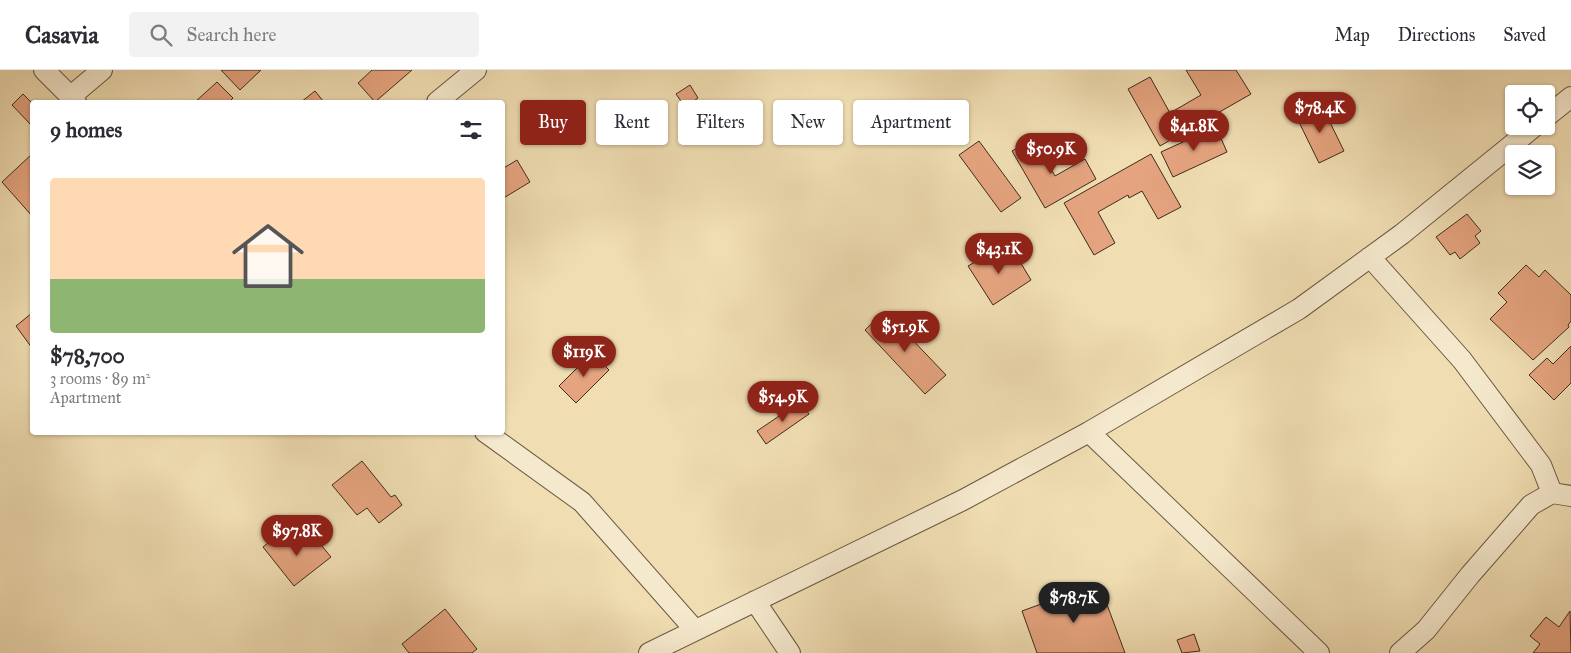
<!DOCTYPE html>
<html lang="en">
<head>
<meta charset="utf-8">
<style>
  :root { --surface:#fff; --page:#f2f2f3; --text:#2b2b33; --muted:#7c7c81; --line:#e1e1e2; --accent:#8f2418 }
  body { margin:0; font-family:"IM FELL Great Primer",serif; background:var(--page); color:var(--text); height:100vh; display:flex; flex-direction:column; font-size:19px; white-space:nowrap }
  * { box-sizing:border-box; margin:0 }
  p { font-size:16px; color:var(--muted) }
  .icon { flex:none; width:28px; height:28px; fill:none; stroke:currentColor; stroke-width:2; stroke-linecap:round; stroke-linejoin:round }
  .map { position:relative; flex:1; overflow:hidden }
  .panel { position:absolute; left:30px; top:30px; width:475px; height:335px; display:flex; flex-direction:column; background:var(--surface); border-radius:5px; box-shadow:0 1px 4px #0004 }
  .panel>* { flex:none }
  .hud { position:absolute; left:520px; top:30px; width:475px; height:45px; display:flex; gap:10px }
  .buttons { position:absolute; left:1505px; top:15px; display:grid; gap:10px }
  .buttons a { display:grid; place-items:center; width:50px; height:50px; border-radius:5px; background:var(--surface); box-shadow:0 1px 4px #0004; font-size:25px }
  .price { position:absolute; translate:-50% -42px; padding:0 11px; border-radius:18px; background:var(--accent); color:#fff; font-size:16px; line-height:32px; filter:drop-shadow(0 1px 2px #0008) }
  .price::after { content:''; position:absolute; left:50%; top:30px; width:15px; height:11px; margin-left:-8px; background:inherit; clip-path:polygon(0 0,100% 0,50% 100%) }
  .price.on { background:#222; color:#fff }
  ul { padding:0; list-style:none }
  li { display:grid; align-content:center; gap:10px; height:265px; padding:0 20px }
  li+li { border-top:1px solid var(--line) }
  li span { display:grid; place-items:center; height:155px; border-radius:5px; color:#555 }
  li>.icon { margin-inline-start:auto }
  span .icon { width:90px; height:90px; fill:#fffc; stroke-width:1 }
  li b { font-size:21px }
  h2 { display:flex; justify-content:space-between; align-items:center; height:60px; padding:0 20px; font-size:21px }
  .tag { padding:0 18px; border-radius:5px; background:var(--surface); box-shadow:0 1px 4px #0004; font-size:18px; line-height:45px }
  .tag.on { background:var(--accent); color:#fff }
  header { display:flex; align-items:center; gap:30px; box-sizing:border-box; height:70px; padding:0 25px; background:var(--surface); border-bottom:1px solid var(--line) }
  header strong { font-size:24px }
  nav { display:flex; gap:28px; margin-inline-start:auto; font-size:18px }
  .search { width:350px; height:45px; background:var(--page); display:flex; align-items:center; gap:12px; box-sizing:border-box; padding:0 18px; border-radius:5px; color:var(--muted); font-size:19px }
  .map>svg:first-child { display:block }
  .building { fill:#e5a47f; stroke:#3f2c1c }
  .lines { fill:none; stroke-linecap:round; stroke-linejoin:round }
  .minor-casing { stroke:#6b5842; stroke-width:22 }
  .minor { stroke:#f5e9cd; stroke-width:20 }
</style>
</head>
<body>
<header>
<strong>Casavia</strong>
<div class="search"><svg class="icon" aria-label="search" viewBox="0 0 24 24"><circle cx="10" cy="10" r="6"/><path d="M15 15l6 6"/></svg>Search here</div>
<nav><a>Map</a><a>Directions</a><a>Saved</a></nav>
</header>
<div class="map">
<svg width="1571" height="583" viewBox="0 0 1571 583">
  <rect width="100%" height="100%" fill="#f0ddb2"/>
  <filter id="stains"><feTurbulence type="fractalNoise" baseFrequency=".004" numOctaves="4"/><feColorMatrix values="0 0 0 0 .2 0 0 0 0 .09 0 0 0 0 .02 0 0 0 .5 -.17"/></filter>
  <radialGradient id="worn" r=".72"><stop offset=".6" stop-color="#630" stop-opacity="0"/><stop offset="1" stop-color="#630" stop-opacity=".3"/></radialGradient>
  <!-- building -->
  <path class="building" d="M221,0h40l-21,20z
    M372,0h40l-37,32 -17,-19z
    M1186,0h50l15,24 -91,52 -32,-57 22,-12 20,36 31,-18z
    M217,12l16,16 -4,4h-34z
    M690,15l8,13 -13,9 -9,-13z
    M315,21l9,11h-23z
    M23,24l9,9v23l-20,-21z
    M1321,34l23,47 -25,12 -23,-47z
    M1216,57l11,25 -54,25 -12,-25z
    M1034,69l21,37 30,-17 11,20 -51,29 -33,-57z
    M979,71l42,57 -20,14 -42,-57z
    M32,84v62l-30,-34z
    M1151,84l30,53 -23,12 -16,-28 -13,7 -1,-3 -30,17 17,31 -21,12 -30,-52z
    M517,90l13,22 -28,17v-30z
    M1467,144l14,17 -6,5 5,7 -20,16 -5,-7 -5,3 -14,-18z
    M1000,177l8,13 8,-5 15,25 -38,25 -25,-39z
    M1526,195l13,12 6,-7 26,25v26l-3,4 1,2 -36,33 -43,-41 17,-17 -9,-9z
    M885,241l61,64 -21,19 -60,-64z
    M32,243v35l-16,-22z
    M1571,276v37l-17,17 -25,-25 18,-17 6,6z
    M592,283l17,17 -33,33 -17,-17z
    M800,332l9,12 -43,30 -9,-13z
    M362,391l29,36 4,-2 7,10 -23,18 -12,-15 -10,7 -25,-30z
    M282,462l13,15 17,-13 19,23 -37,29 -31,-39z
    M1099,513l26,70h-88l-15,-42z
    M445,539l32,40 -5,4h-63l-7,-9z
    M1570,541l1,42h-38l7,-9 -10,-8 16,-19 13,10z
    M1194,564l6,17 -18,2 -5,-13z"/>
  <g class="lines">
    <defs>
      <path id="minor" d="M44,0l32,32
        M70,27l32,-27
        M437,32l39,-32
        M1546,47l25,-20
        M1370,187l92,103 79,105 11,28
        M485,362l97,70 113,128
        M1089,362l230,221
        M755,531l35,52
        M649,583l314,-153 126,-68 210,-123 103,-75 133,-108
        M1400,583l26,-23 44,-55 61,-70 21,-12 19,3"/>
    </defs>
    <!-- minor casing -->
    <use href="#minor" class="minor-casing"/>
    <!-- minor -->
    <use href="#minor" class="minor"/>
  </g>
  <rect width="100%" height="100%" filter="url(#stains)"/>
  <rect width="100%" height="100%" fill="url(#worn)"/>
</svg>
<div class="buttons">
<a><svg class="icon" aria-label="locate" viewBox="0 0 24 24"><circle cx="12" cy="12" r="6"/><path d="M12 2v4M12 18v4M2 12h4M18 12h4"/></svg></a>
<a><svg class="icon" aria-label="layers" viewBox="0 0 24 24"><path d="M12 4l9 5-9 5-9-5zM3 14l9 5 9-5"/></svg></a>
</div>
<b class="price" style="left:1320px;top:64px">$78.4K</b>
<b class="price" style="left:1194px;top:82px">$41.8K</b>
<b class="price" style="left:1051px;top:105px">$50.9K</b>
<b class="price" style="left:999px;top:205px">$43.1K</b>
<b class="price" style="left:905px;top:283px">$51.9K</b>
<b class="price" style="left:584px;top:308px">$119K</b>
<b class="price" style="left:783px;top:353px">$54.9K</b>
<b class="price" style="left:297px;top:487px">$97.8K</b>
<b class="price on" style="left:1074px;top:554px">$78.7K</b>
<div class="hud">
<a class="tag on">Buy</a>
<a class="tag">Rent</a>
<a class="tag">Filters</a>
<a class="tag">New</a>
<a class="tag">Apartment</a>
</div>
<section class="panel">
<h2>9 homes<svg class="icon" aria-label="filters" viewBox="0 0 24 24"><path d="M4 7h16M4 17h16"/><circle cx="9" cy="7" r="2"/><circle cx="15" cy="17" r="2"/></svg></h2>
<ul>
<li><span style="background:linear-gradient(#ffd9b3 65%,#8fb573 0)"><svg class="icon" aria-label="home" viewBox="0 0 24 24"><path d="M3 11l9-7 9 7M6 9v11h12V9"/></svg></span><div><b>$78,700</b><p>3 rooms · 89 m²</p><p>Apartment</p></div></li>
</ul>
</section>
</div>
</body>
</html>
